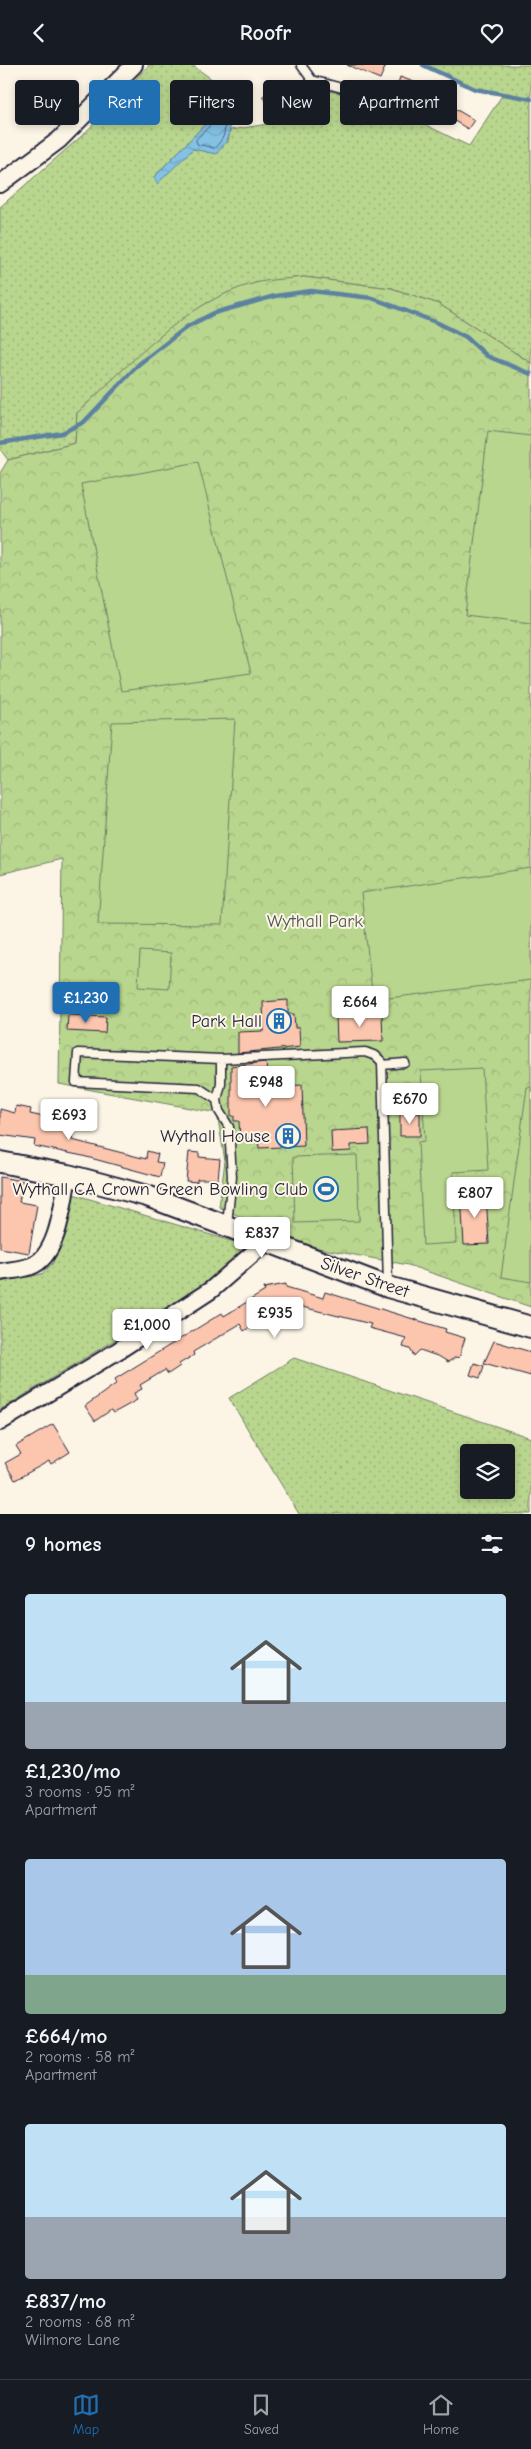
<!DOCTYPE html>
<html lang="en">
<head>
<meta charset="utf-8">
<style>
  :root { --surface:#171b24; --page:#20242c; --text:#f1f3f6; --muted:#9ea1a6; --line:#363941; --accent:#1f6fb2 }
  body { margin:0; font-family:"Comic Neue",sans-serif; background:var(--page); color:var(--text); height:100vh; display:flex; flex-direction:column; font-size:19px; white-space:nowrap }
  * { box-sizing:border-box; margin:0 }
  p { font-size:16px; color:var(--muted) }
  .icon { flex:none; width:28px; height:28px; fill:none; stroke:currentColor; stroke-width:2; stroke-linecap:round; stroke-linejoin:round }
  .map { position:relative; height:1449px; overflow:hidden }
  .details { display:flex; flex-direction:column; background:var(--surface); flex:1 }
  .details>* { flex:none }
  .hud { position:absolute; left:15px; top:15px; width:501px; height:45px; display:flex; gap:10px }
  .fabs { position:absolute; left:460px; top:1379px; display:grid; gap:10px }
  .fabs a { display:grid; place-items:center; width:55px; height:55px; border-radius:5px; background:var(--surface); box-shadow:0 2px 8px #0003; font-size:25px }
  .price { position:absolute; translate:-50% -42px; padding:0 11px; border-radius:5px; background:#fff; color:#222; font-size:16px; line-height:32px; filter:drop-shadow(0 1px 2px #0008) }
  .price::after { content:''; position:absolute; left:50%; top:30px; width:15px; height:11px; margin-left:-8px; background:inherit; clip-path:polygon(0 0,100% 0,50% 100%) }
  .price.selected { background:var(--accent); color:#fff }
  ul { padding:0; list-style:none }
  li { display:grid; align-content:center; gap:10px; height:265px; padding:0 25px }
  li span { display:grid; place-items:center; height:155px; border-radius:5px; color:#555 }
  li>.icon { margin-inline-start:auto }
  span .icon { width:90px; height:90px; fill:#fffc; stroke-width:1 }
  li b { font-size:21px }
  h2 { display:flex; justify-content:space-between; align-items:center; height:60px; padding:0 25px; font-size:21px }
  .pill { padding:0 18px; border-radius:5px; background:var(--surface); box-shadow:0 2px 8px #0003; font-size:18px; line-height:45px }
  .pill.selected { background:var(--accent); color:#fff }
  header { display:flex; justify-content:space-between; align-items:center; height:65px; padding:0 25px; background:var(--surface); font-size:22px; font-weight:800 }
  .dock { display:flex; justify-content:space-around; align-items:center; height:70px; border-top:1px solid var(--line); background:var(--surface); font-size:14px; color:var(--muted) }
  .dock a { display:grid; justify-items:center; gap:2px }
  .dock .selected { color:var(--accent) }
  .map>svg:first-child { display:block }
  .grass { fill:url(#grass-dots); stroke:#6e7c64; fill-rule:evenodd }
  .forest { fill:url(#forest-crowns); stroke:#6e7c64 }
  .pitch { fill:#b9d68e; stroke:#6e7c64 }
  .water { fill:url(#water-waves); stroke:#5d82a0 }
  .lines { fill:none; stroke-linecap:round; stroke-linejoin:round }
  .shore { stroke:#49627f; stroke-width:1 }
  .stream { stroke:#5d82a0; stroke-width:4.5 }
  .building { fill:#fcc6ae; stroke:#22223b }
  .service-casing { stroke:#22223b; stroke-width:11 }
  .minor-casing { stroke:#22223b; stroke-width:20 }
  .tertiary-casing { stroke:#22223b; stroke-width:24 }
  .service { stroke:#fcf5e5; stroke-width:8 }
  .minor { stroke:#fcf5e5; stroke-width:16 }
  .tertiary { stroke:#fcf5e5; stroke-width:20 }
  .labels { text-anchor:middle; stroke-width:4; stroke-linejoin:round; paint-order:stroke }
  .park-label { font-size:18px; fill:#4f5854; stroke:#fcf5e5 }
  .poi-label { font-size:18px; fill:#22223b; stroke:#fcf5e5; text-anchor:end }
  .street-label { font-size:18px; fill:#22223b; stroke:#fcf5e5 }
</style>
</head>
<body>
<header><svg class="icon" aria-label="back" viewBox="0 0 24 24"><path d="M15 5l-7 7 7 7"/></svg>Roofr<svg class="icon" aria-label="heart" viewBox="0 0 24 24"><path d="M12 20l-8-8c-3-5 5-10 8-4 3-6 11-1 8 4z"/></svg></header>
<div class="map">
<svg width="531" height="1449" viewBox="0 0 531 1449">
  <defs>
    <pattern id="grass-dots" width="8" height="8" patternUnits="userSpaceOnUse" patternTransform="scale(1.25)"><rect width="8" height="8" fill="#b9d68e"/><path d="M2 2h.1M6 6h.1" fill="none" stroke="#9fb77b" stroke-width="1.8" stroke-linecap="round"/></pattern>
    <pattern id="forest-crowns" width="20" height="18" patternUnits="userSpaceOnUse" patternTransform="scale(1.25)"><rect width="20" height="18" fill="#b9d68e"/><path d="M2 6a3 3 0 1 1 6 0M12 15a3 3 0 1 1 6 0" fill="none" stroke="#9fb77b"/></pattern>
    <pattern id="water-waves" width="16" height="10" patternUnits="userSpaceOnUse" patternTransform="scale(1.25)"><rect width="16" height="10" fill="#84c2e4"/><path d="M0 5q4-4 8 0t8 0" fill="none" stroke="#72a6c4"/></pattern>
  </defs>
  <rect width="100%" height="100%" fill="#fcf5e5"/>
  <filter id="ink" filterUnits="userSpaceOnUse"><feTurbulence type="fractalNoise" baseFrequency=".02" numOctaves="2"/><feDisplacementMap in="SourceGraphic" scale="10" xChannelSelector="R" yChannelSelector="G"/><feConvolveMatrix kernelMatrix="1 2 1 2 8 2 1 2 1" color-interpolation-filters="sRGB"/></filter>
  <g filter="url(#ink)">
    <!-- grass -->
    <path class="grass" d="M149,0h43l28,20 -4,28 -62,64 39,-28 35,-7 2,-12 38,-6 49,-35 53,9 99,48 34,-52 -28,-5 -52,-24h108v298l-92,-59 -48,-16 -87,-11 -49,6 -50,21 -43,31 -85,78 -2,30 -67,17 -8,-11v-242l85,-74z
      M73,1129l165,49 3,12 -48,37 -193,118v-128l42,-8 11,-11z
      M294,1293l237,80v76h-232l-70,-116zM469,1388h37v37h-37z"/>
    <!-- forest -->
    <path class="forest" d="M304,212l87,11 48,16 92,59v944l-123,-42 -101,-19 -88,-39 6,-46 -8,-48 -158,-29 3,-225 -62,15v-401l8,-13 67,-17 2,-30c53,-48 106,-111 178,-130 16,-4 33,-4 49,-6z"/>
    <!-- pitch -->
    <path class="pitch" d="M488,366l43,5v187l-66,-8z
      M198,397l53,211 -130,18 -40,-207z
      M235,654l-13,206 -124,-1 14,-202z
      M531,803v112l-158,20 -12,-107z
      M140,886l31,2 -2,36 -31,-2z
      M482,1003l6,102 -35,2 3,71 -33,2 -5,-103 7,-1 -4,-70z
      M527,1022h4v195l-30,-5z
      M357,1090l2,66 -64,2 -2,-66z"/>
    <!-- water -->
    <path class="water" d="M216,48l12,4c4,19 1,23 -12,37l-23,-5 -36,35 -3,-7z"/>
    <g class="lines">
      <!-- shore -->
      <path class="shore" d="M217,54l7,3c2,12 -1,18 -10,26l-17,-4 -1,-4z"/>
      <!-- stream -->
      <path class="stream" d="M423,0l52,24 56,10
        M0,378l62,-10 22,-11 55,-58 49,-38 26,-13 61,-17 36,-5 61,7 66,25 28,14 21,19 44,18"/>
    </g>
    <!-- building -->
    <path class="building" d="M347,0h39l-6,14z
      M400,12l25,9 -5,12 -24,-8z
      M274,20l11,10 -12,13 -11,-11z
      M452,42l22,13 -6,9 -22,-13z
      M288,935v14h6l1,14h4l1,19 -62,6v-21l26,-1 -1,-29z
      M382,949l1,27 -46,1 -1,-26z
      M68,950l38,2 -1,16 -38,-2z
      M266,997l2,25 34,-2 2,61 -45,2 -1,-10 -18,1 -1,-18h-5v-5h-3v-50z
      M16,1041l15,3 -1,5 33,7 -2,9 13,3 -2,7 74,19 1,-8 11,3 -2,8 7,1 -3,14 -77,-21 -49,-10 1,-6 -35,-5v-26l15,4z
      M400,1048h20v23h-20z
      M369,1064l1,15 -19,1v6l-19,1 -1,-21z
      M189,1087l10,1v4l21,2 -2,20h-21v3l-11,-1z
      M0,1112l23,4 -4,21 18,3 -8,48 -29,-5z
      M486,1129l3,50 -25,1 -3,-50z
      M286,1219v3l37,11 2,-6 121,37 -1,3 20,6 -6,20 -3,-1 -8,5 -8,-5 -20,-7 -6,6 -4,-7 -7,-2 3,-9 -37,-10 2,-4 -85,-21 -25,4 5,10 -22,14 -4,-7 -47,28 1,3 -15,9 1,2 -12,8 -3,-4 -25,15 2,4 -8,4 3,7 -18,10 -6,3 -2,-3 -16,11 -10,-15 32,-23 -2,-4 107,-66 2,3 41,-25 -1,-3z
      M494,1276l37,11v24l-47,-13z
      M474,1298l10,3 -4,12 -10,-3z
      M53,1359l17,28 -19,12 -2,-3 -34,19 -10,-17 16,-9 -5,-8z"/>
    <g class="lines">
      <defs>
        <path id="service" d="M301,0l11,15 71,19 43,20
          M221,994v25l-4,16 2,11 10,16 3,50 -5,47
          M382,1000l23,-2
          M217,1035l-18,-12 -123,-6 2,-29 143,6 144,-7 11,4 6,6 6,223"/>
        <path id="minor" d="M0,119l59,-44 75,-75
          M0,1207c10,-2 21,-2 31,-6 28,-10 32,-65 37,-91
          M0,1357l119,-72 92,-60 55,-48"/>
        <path id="tertiary" d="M0,1097l68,13 79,21 241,91 143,40"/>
      </defs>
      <!-- service casing -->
      <use href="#service" class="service-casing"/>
      <!-- minor casing -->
      <use href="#minor" class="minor-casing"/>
      <!-- tertiary casing -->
      <use href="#tertiary" class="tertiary-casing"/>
      <!-- service -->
      <use href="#service" class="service"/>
      <!-- minor -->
      <use href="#minor" class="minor"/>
      <!-- tertiary -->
      <use href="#tertiary" class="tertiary"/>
    </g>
  </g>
  <!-- icons -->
  <defs>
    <symbol id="building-ring" viewBox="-11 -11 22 22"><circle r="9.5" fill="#fcf5e5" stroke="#1f6fb2" stroke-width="1.5"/><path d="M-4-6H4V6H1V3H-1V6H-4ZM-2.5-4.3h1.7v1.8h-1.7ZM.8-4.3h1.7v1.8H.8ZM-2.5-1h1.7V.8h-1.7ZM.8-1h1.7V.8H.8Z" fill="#1f6fb2"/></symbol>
    <symbol id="stadium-ring" viewBox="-11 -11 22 22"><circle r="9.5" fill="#fcf5e5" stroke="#1f6fb2" stroke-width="1.5"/><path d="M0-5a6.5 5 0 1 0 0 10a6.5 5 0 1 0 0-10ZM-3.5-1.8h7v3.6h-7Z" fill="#1f6fb2"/></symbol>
  </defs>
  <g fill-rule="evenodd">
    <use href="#building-ring" x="265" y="942" width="28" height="28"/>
    <use href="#building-ring" x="274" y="1057" width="28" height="28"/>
    <use href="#stadium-ring" x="312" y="1110" width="28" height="28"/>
  </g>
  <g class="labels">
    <!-- park labels -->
    <g class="park-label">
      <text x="315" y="862">Wythall Park</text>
    </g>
    <!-- poi labels -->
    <g class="poi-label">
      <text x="262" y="962">Park Hall</text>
      <text x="270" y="1077">Wythall House</text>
      <text x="308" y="1130">Wythall CA Crown Green Bowling Club</text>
    </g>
    <!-- street labels -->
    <g class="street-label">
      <text transform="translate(365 1212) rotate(19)" y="6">Silver Street</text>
    </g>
  </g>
</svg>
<div class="fabs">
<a><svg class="icon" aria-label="layers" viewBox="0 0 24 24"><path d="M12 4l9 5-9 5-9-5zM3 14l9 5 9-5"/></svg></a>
</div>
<b class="price selected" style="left:86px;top:959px">£1,230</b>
<b class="price" style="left:360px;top:963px">£664</b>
<b class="price" style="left:266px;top:1043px">£948</b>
<b class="price" style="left:410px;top:1060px">£670</b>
<b class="price" style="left:69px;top:1076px">£693</b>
<b class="price" style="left:475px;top:1154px">£807</b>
<b class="price" style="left:262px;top:1194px">£837</b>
<b class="price" style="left:275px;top:1274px">£935</b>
<b class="price" style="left:147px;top:1286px">£1,000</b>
<div class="hud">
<a class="pill">Buy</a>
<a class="pill selected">Rent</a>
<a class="pill">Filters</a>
<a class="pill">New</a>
<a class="pill">Apartment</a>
</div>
</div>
<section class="details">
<h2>9 homes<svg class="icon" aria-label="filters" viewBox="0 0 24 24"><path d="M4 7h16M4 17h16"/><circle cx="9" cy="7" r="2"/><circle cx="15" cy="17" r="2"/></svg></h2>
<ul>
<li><span style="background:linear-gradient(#bfe0f5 70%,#9aa5b1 0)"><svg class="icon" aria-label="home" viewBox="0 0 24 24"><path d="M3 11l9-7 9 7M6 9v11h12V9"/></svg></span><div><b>£1,230/mo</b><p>3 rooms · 95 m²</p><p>Apartment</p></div></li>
<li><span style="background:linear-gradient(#a9c7e8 75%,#7fa58c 0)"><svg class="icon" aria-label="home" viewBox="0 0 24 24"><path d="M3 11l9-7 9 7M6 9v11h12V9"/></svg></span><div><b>£664/mo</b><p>2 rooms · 58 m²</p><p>Apartment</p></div></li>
<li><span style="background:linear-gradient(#bfe0f5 60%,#9aa5b1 0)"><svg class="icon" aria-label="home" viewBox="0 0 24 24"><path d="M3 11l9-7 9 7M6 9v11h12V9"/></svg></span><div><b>£837/mo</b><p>2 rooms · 68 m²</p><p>Wilmore Lane</p></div></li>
</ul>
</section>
<nav class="dock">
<a class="selected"><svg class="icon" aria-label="map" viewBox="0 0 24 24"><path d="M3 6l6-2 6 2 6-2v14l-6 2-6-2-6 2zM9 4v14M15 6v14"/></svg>Map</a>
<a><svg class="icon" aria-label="saved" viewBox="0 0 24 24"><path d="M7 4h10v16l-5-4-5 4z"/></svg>Saved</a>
<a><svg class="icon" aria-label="home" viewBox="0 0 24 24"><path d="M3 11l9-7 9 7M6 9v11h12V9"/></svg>Home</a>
</nav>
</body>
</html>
